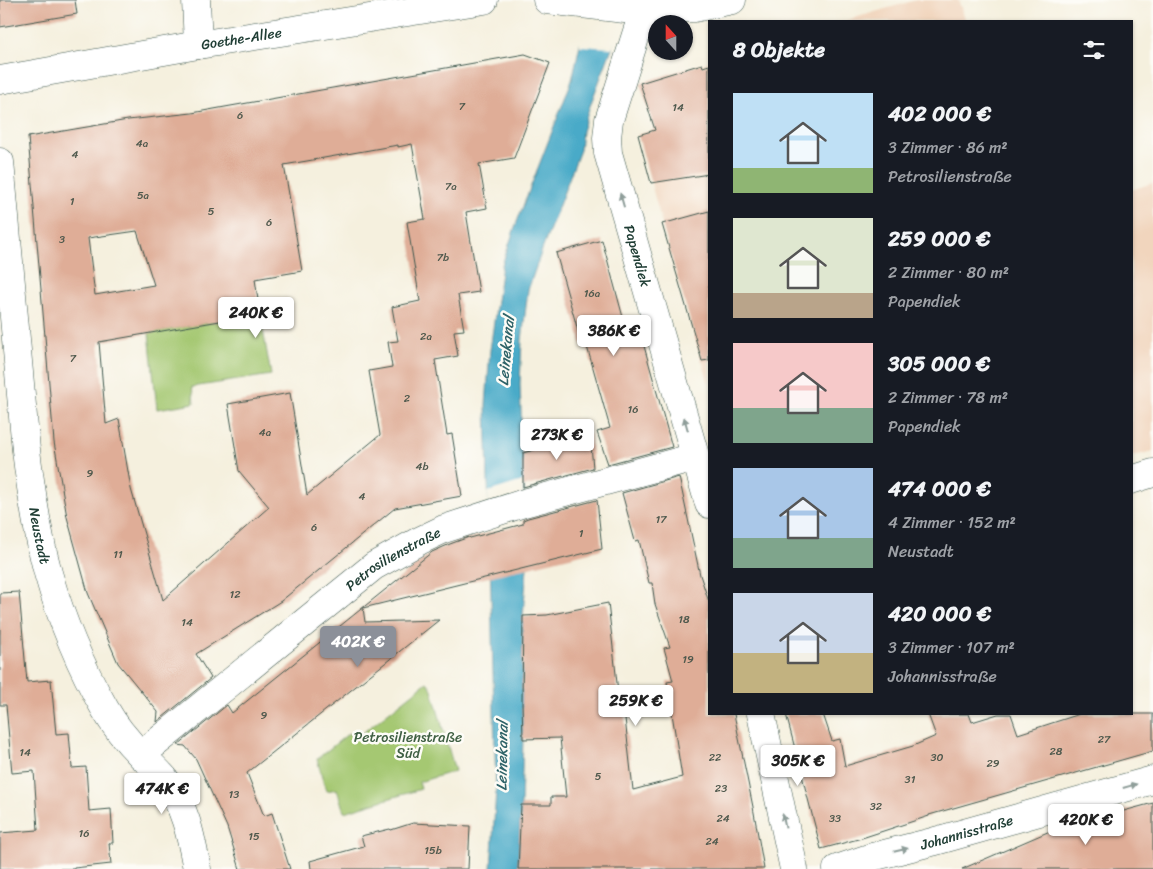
<!DOCTYPE html>
<html lang="de">
<head>
<meta charset="utf-8">
<style>
  :root { --surface:#171b24; --page:#242831; --text:#f1f3f6; --muted:#9ea1a6; --accent:#8c9099 }
  body { margin:0; font-family:Sriracha,sans-serif; background:var(--page); color:var(--text); height:100vh; display:flex; flex-direction:column; font-size:19px; white-space:nowrap }
  * { box-sizing:border-box; margin:0 }
  p { font-size:16px; color:var(--muted) }
  .icon { flex:none; width:28px; height:28px; fill:none; stroke:currentColor; stroke-width:2; stroke-linecap:round; stroke-linejoin:round }
  .map { position:relative; flex:1; overflow:hidden }
  .details { position:absolute; left:708px; top:20px; width:425px; height:695px; display:flex; flex-direction:column; background:var(--surface); border-radius:0px; box-shadow:0 1px 4px #0004 }
  .details>* { flex:none }
  .needle { width:32px; rotate:339deg }
  .controls { position:absolute; left:648px; top:15px; display:grid; gap:10px }
  .controls a { display:grid; place-items:center; width:45px; height:45px; border-radius:50%; background:var(--surface); box-shadow:0 1px 4px #0004; font-size:25px }
  .price { position:absolute; translate:-50% -42px; padding:0 11px; border-radius:5px; background:#fff; color:#222; font-size:16px; line-height:32px; filter:drop-shadow(0 1px 2px #0008) }
  .price::after { content:''; position:absolute; left:50%; top:30px; width:15px; height:11px; margin-left:-8px; background:inherit; clip-path:polygon(0 0,100% 0,50% 100%) }
  .price.selected { background:var(--accent); color:#fff }
  ul { padding:0; list-style:none }
  li { display:flex; align-items:center; gap:15px; height:125px; padding:0 25px }
  li span { display:grid; place-items:center; flex:none; width:140px; height:100px; border-radius:0px; color:#555 }
  li>.icon { margin-inline-start:auto }
  span .icon { width:60px; height:60px; fill:#fffc; stroke-width:1 }
  li b { font-size:21px }
  h2 { display:flex; justify-content:space-between; align-items:center; height:60px; padding:0 25px; font-size:21px }
  .map>svg:first-child { display:block }
  .built { fill:#f1d5bd }
  .green { fill:#a5c872; stroke:#628253 }
  .water { fill:#49aac8; stroke:#34747e }
  .pier { fill:#f5f0de }
  .building { fill:#dfad97; fill-rule:evenodd }
  .lines { fill:none; stroke-linecap:round; stroke-linejoin:round }
  .minor-casing { stroke:#3f584e; stroke-width:29 }
  .minor { stroke:#fff; stroke-width:28 }
  .oneway { fill:#8f9e9a }
  .labels { text-anchor:middle; stroke-width:5; stroke-linejoin:round; paint-order:stroke }
  .number-label { font-size:11px; fill:#4f594d }
  .street-label { font-size:14px; fill:#1f3d34; stroke:#fdfcf7 }
  .park-label { font-size:14px; fill:#406044; stroke:#fdfcf7 }
  .water-label { font-size:15px; font-style:italic; fill:#2e6368; stroke:#fdfcf7 }
</style>
</head>
<body>
<div class="map">
<svg width="1153" height="869" viewBox="0 0 1153 869">
  <rect width="100%" height="100%" fill="#fdfcf7"/>
  <filter id="ink" filterUnits="userSpaceOnUse"><feTurbulence type="fractalNoise" baseFrequency=".02" numOctaves="2"/><feDisplacementMap in="SourceGraphic" scale="10" xChannelSelector="R" yChannelSelector="G"/><feConvolveMatrix kernelMatrix="1 2 1 2 8 2 1 2 1" color-interpolation-filters="sRGB"/></filter>
  <filter id="wash" filterUnits="userSpaceOnUse"><feTurbulence type="fractalNoise" baseFrequency=".0096" numOctaves="4" result="noise"/><feDisplacementMap in="SourceGraphic" scale="20" xChannelSelector="R" yChannelSelector="G"/><feGaussianBlur stdDeviation="1.12" result="paint"/><feColorMatrix in="noise" values="0 0 0 0 0 0 0 0 0 0 0 0 0 0 0 0 0 1.4 0 .05"/><feComposite in="paint" operator="in"/></filter>
  <g filter="url(#wash)">
    <rect width="100%" height="100%" fill="#f5f0de"/>
    <!-- built -->
    <path class="built" d="M916,0h42l8,21h-122z
      M709,62v322l-38,-127 -33,-122 17,-5 -15,-47z
      M1153,183v268l-22,6v-267z"/>
    <!-- green -->
    <path class="green" d="M260,314l11,61 -79,12 2,16 -37,6 -8,-76z
      M427,682l4,5 24,84 -36,11 2,7 -77,23 -7,-23 -11,2 -9,-32 32,-26 6,6z"/>
    <!-- water -->
    <path class="water" d="M590,0h33l-11,48 -21,55 -9,28 -2,19 -38,100 -14,40 -6,50 -2,44 7,184 -4,48 -1,86 1,37 -2,66 -3,64h-27l5,-79 -10,-385 4,-55 12,-85 13,-38 57,-147z"/>
    <!-- pier -->
    <path class="pier" d="M587,0h38l-7,33 -6,15 -32,-2v-14z
      M523,481l2,44 -36,13 -1,-46z"/>
    <g id="blocks">
      <!-- building -->
      <path class="building" d="M0,0h75l2,14 -77,13z
        M525,54l25,9 -36,95 -35,6 8,44 -21,4 13,80 -21,3 6,35 -10,1 4,25 -23,4 12,75 5,-1 10,62 -67,12 -114,93 -85,53 15,24 -54,44 1,-10 -40,-49 -30,-70 -21,-76 -13,-75 -26,-305 100,-17 64,-7 33,-6zM412,144l13,75 -18,3 13,79 -28,6 6,34 -10,1 4,25 -23,4 11,64 -73,60 -17,-102 -62,11 11,67 30,36 -106,93 -32,-111 -12,-70 -13,5 -7,-82 161,-28 -5,-35 47,-8 -18,-106 114,-20v2zM137,231l17,54 -59,10 -7,-57z
        M702,64l1,3 6,-2v109l-58,9 -13,-48 17,-5 -15,-47z
        M709,211v149l-7,1 -40,-137z
        M602,240l25,92 12,-4 33,119 -64,17 -11,-32 13,-4 -24,-85 -4,2 -26,-92z
        M590,434l3,34 -70,19v-34z
        M679,477l21,98 9,27v112h25l19,93 11,62h-246l3,-64h30v-8h15l-6,-59 -37,1 -1,-37 1,-86 24,-1 61,-12 10,89 4,-1 11,99 49,-13 -15,-95 6,-1 -9,-33 6,-1 -15,-43 -3,-21h-3l-10,-43 -4,1 -13,-48z
        M597,500l5,49 -239,59 2,14 74,-2 -192,153 17,43 8,-3 18,56h-50l-13,-42 -31,-68 -11,-13 -7,-1 49,-40 5,8 200,-161 18,-8 19,-7 1,1 53,-14v-4l5,-2z
        M19,592l8,90 24,-2 5,54 13,-1 3,35 14,-1 3,44 22,-2 2,34h-4l2,21 -37,4v1h-74v-36l38,-3 -4,-59 -22,2 -6,-68h-6v-112z
        M786,714h37l9,27 8,-2 5,27 68,-20 23,-10 -8,-22h41l3,8 26,-8h13l7,20 62,-20h73v37l-224,64v1l-67,22 -41,11z
        M1153,803v66h-191l88,-38z
        M413,823l57,3 -2,43h-157l-1,-8 54,-15 -3,-10 29,-7 1,1z"/>
    </g>
  </g>
  <g filter="url(#ink)">
    <use href="#blocks" fill-opacity="0" stroke="#3f584e" stroke-width="1"/>
    <g class="lines">
      <defs>
        <g id="minor">
          <path d="M196,0l2,45"/>
          <path d="M547,0l78,9 69,-1 38,-8"/>
          <path id="s1" d="M647,0l-38,120 -2,18 1,15 101,351"/>
          <path id="s2" d="M0,80l198,-35 286,-45"/>
          <path id="s3" d="M0,162l26,288c5,41 11,82 22,123 13,46 33,94 57,136 10,18 23,33 37,47 7,7 15,14 22,22 21,27 27,58 33,91"/>
          <path d="M1131,480l22,-7"/>
          <path d="M761,714l33,155"/>
          <path id="s4" d="M141,755l233,-189 45,-25 25,-12 80,-26 171,-46"/>
          <path id="s5" d="M837,869l35,-12 60,-15 221,-62"/>
        </g>
      </defs>
      <!-- minor casing -->
      <use href="#minor" class="minor-casing"/>
      <!-- minor -->
      <use href="#minor" class="minor"/>
    </g>
    <!-- one-way arrows -->
    <defs><path id="oneway-solid" d="M-6-.8H1V-3.2L6.5 0L1 3.2V.8H-6Z" transform="scale(1.25)"/></defs>
    <g class="oneway">
      <use href="#oneway-solid" transform="translate(622 200) rotate(-106)"/>
      <use href="#oneway-solid" transform="translate(686 424) rotate(-106)"/>
      <use href="#oneway-solid" transform="translate(1130 786) rotate(-16)"/>
      <use href="#oneway-solid" transform="translate(784 821) rotate(-102)"/>
      <use href="#oneway-solid" transform="translate(901 850) rotate(-14)"/>
    </g>
  </g>
  <g class="labels">
    <!-- number labels -->
    <g class="number-label">
      <text x="462" y="110">7</text>
      <text x="678" y="111">14</text>
      <text x="240" y="119">6</text>
      <text x="142" y="147">4a</text>
      <text x="75" y="158">4</text>
      <text x="451" y="190">7a</text>
      <text x="143" y="199">5a</text>
      <text x="72" y="205">1</text>
      <text x="211" y="215">5</text>
      <text x="269" y="226">6</text>
      <text x="62" y="243">3</text>
      <text x="443" y="261">7b</text>
      <text x="592" y="297">16a</text>
      <text x="426" y="340">2a</text>
      <text x="73" y="362">7</text>
      <text x="407" y="402">2</text>
      <text x="633" y="413">16</text>
      <text x="265" y="436">4a</text>
      <text x="422" y="470">4b</text>
      <text x="90" y="477">9</text>
      <text x="362" y="500">4</text>
      <text x="661" y="523">17</text>
      <text x="314" y="531">6</text>
      <text x="581" y="537">1</text>
      <text x="118" y="558">11</text>
      <text x="235" y="598">12</text>
      <text x="684" y="623">18</text>
      <text x="187" y="626">14</text>
      <text x="688" y="663">19</text>
      <text x="264" y="719">9</text>
      <text x="1104" y="743">27</text>
      <text x="1056" y="755">28</text>
      <text x="25" y="756">14</text>
      <text x="715" y="761">22</text>
      <text x="937" y="761">30</text>
      <text x="993" y="767">29</text>
      <text x="598" y="780">5</text>
      <text x="910" y="783">31</text>
      <text x="721" y="792">23</text>
      <text x="234" y="798">13</text>
      <text x="876" y="810">32</text>
      <text x="723" y="822">24</text>
      <text x="835" y="822">33</text>
      <text x="84" y="837">16</text>
      <text x="254" y="840">15</text>
      <text x="712" y="845">24</text>
      <text x="433" y="854">15b</text>
    </g>
    <!-- street labels -->
    <g class="street-label">
      <text dy="5" stroke="none"><textPath href="#s2" startOffset="245">Goethe-Allee</textPath></text>
      <text dy="5" stroke="none"><textPath href="#s1" startOffset="266">Papendiek</textPath></text>
      <text dy="5" stroke="none"><textPath href="#s3" startOffset="376">Neustadt</textPath></text>
      <text dy="5" stroke="none"><textPath href="#s4" startOffset="320">Petrosilienstraße</textPath></text>
      <text dy="5" stroke="none"><textPath href="#s5" startOffset="135">Johannisstraße</textPath></text>
    </g>
    <!-- park labels -->
    <g class="park-label">
      <text x="408" y="742">Petrosilienstraße<tspan x="408" dy="16">Süd</tspan></text>
    </g>
    <!-- water labels -->
    <g class="water-label">
      <text transform="translate(506 351) rotate(-85)" y="5">Leinekanal</text>
      <text transform="translate(502 756) rotate(-89)" y="5">Leinekanal</text>
    </g>
  </g>
</svg>
<div class="controls">
<a><svg class="needle" viewBox="-14 -14 28 28"><path d="M0-13l5 13h-10z" fill="#e53935"/><path d="M0 13l5-13h-10z" fill="#9ea1a6"/></svg></a>
</div>
<b class="price" style="left:256px;top:339px">240K €</b>
<b class="price" style="left:614px;top:357px">386K €</b>
<b class="price" style="left:557px;top:461px">273K €</b>
<b class="price selected" style="left:358px;top:668px">402K €</b>
<b class="price" style="left:636px;top:727px">259K €</b>
<b class="price" style="left:798px;top:787px">305K €</b>
<b class="price" style="left:162px;top:815px">474K €</b>
<b class="price" style="left:1086px;top:846px">420K €</b>
<section class="details">
<h2>8 Objekte<svg class="icon" aria-label="filters" viewBox="0 0 24 24"><path d="M4 7h16M4 17h16"/><circle cx="9" cy="7" r="2"/><circle cx="15" cy="17" r="2"/></svg></h2>
<ul>
<li><span style="background:linear-gradient(#bfe0f5 75%,#8fb573 0)"><svg class="icon" aria-label="home" viewBox="0 0 24 24"><path d="M3 11l9-7 9 7M6 9v11h12V9"/></svg></span><div><b>402 000 €</b><p>3 Zimmer · 86 m²</p><p>Petrosilienstraße</p></div></li>
<li><span style="background:linear-gradient(#dfe7d0 75%,#b9a48a 0)"><svg class="icon" aria-label="home" viewBox="0 0 24 24"><path d="M3 11l9-7 9 7M6 9v11h12V9"/></svg></span><div><b>259 000 €</b><p>2 Zimmer · 80 m²</p><p>Papendiek</p></div></li>
<li><span style="background:linear-gradient(#f6c9c9 65%,#7fa58c 0)"><svg class="icon" aria-label="home" viewBox="0 0 24 24"><path d="M3 11l9-7 9 7M6 9v11h12V9"/></svg></span><div><b>305 000 €</b><p>2 Zimmer · 78 m²</p><p>Papendiek</p></div></li>
<li><span style="background:linear-gradient(#a9c7e8 70%,#7fa58c 0)"><svg class="icon" aria-label="home" viewBox="0 0 24 24"><path d="M3 11l9-7 9 7M6 9v11h12V9"/></svg></span><div><b>474 000 €</b><p>4 Zimmer · 152 m²</p><p>Neustadt</p></div></li>
<li><span style="background:linear-gradient(#c9d6e8 60%,#c2b280 0)"><svg class="icon" aria-label="home" viewBox="0 0 24 24"><path d="M3 11l9-7 9 7M6 9v11h12V9"/></svg></span><div><b>420 000 €</b><p>3 Zimmer · 107 m²</p><p>Johannisstraße</p></div></li>
</ul>
</section>
</div>
</body>
</html>
